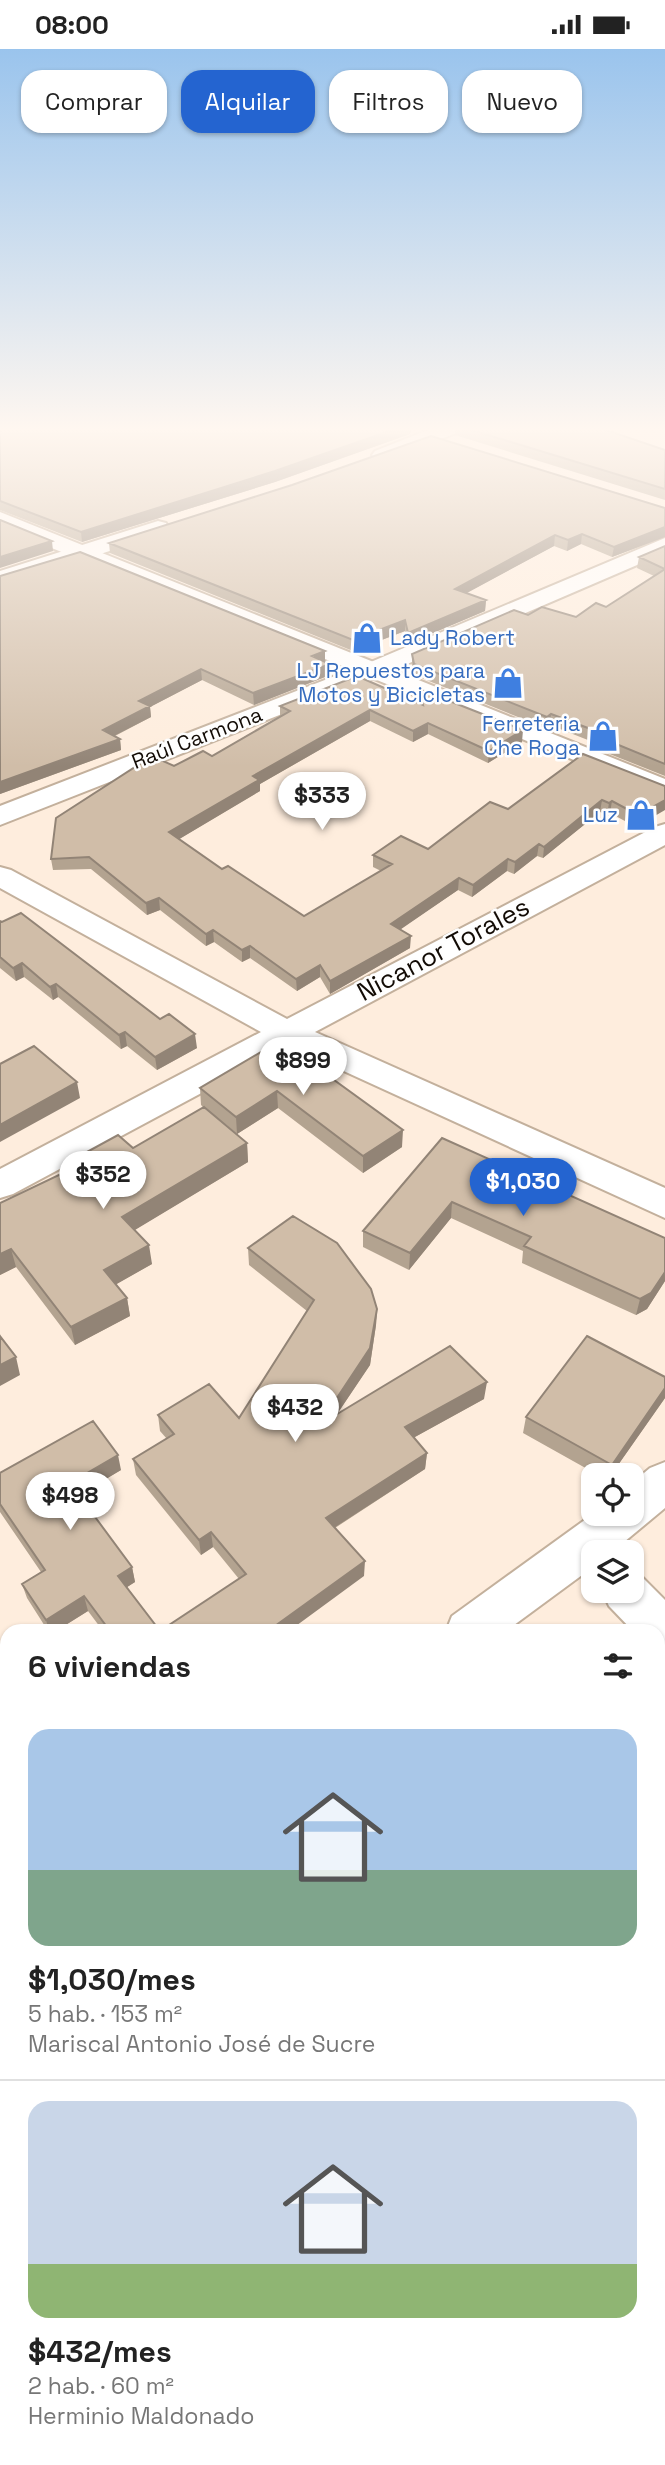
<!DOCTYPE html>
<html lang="es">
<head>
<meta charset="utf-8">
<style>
  :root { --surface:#fff; --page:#f6f6f6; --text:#222; --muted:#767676; --line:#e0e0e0; --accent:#2464d0 }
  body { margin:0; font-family:"Space Grotesk",sans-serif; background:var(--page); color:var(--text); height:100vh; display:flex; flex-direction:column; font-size:26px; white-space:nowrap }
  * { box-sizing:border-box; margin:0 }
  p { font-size:23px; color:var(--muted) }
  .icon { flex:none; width:38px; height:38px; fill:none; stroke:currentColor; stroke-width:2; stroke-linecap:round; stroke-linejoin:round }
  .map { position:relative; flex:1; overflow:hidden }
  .side { position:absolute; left:0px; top:1575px; width:665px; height:842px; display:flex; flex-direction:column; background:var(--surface); border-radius:21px 21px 0 0; box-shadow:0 2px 5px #0004 }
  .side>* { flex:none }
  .top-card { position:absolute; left:21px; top:21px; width:623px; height:63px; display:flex; gap:14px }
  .controls { position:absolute; left:581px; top:1414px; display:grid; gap:14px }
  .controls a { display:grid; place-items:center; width:63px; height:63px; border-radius:14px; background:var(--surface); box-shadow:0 2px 5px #0004; font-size:35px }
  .price { position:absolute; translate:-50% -60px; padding:0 16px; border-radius:24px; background:#fff; color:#222; font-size:23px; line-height:46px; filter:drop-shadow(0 2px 4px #0008) }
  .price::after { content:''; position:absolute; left:50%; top:42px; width:21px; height:16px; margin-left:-10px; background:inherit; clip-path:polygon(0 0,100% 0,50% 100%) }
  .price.current { background:var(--accent); color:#fff }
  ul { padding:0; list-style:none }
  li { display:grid; align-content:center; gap:14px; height:371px; padding:0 28px }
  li+li { border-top:2px solid var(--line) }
  li span { display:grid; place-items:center; height:217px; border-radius:21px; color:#555 }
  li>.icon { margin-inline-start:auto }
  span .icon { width:126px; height:126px; fill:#fffc; stroke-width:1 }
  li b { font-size:30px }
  h2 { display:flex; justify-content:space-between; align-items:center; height:84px; padding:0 28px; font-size:30px }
  .tag { padding:0 24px; border-radius:21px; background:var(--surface); box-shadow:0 2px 5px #0004; font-size:24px; line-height:63px }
  .tag.current { background:var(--accent); color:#fff }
  .status { display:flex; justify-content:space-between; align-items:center; height:49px; padding:0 35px; background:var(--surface); direction:ltr }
  .status svg { height:19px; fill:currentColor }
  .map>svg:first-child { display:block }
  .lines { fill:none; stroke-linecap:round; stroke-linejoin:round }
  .minor-casing { stroke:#c3b09c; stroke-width:4 }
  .major-casing { stroke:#c3b09c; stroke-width:4 }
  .minor { fill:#fff; fill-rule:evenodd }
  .major { fill:#fff; fill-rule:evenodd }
  .wall { fill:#b3a390 }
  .shaded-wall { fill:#928476 }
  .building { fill:#d0bda8; stroke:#928476; stroke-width:2 }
  .labels { text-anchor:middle; stroke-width:5; stroke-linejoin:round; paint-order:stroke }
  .far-shop-label { font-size:21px; fill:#366cbe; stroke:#fefefe; text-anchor:end }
  .far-street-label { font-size:21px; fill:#120b05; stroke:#fefefe }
  .street-label { font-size:26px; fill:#120b05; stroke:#fefefe }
</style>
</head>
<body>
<div class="status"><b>08:00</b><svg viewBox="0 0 49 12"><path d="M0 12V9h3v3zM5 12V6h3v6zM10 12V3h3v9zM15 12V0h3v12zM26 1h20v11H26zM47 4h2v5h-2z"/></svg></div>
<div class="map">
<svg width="665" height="2416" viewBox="0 0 665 2416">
  <rect width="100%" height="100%" fill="#feeddd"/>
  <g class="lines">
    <defs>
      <path id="minor" d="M433,379h29l-3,4 -70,27h-14l-3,-4 3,-4z
        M158,472l8,2 3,5 -3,5 -166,53v-15z
        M665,489v15l-281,121 -384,151v-19l366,-142z
        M665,775v21l-350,187 350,156v30l-376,-172 -276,148 -13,4v-29l261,-137 -261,-144v-21l11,3 276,149 368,-192z
        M665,1413v46l-53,44h-19v15l-87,64h-60l6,-15 141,-102h39v-31l18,-15z
        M632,1524l9,3 24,24v54l-7,-3v-20h-25l-24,-25 -7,-15h30z
        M0,1620l7,3v56l-7,-3z
        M7,1889v56l-7,3v-56z
        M435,2410h67l3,6h-67z"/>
      <path id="major" d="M0,463l665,267v18l-665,-270z"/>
    </defs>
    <!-- minor casing -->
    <use href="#minor" class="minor-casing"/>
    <!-- major casing -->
    <use href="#major" class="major-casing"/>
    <!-- minor -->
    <use href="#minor" class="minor"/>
    <!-- major -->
    <use href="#major" class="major"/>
  </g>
  <!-- wall -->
  <path class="wall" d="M0,379l410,6 -135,48 -193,60 -82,-32z
    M455,379h144l66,22v50l-210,-65z
    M665,459v29l-53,20 -31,-13 -14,7 -13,-5 -88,47 20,7 -1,11 -78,33 -2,-13 -52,20 -243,-98 -1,-10z
    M665,497v230l-63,-25 1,-5 -53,-21 -5,3 -131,-53 -2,-10v-11l116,-39 48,2 30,-10 48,-31 -17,-8 2,-11z
    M0,527l325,75v10l5,14 -76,30 -52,-25 -52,27 1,10 -36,19 5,3 1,11 -121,44z
    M419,640l103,53 -34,21 -60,-29 -15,8 -43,-21 -110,63v7l-81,48 43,30 82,47 77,-45 -8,-4v-12l55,-6 80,-40 157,-23 -29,41 -26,-14 -3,2 -7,-3 -57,46 -6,-2 -23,18 -7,-3 -35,26 -14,-7 -58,39 10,19 -80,46 -10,-17 -23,14 -47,-33 -8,4 -28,-20 -8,4 -46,-36 -13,5 -56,-46 -38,1 -2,-11 123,-93 38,-10 68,-40v-10l140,-2z
    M0,872l197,127 -40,22 -30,-24 -6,3 -63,-52 -5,3 -29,-23 -8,4 -16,-13z
    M266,1000l136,98 -39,26 -85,-65 -41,26 -19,-16 29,25 1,19 -114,68 18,34 -36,20 11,14 3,18 -55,29 -59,-78 -16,8v-72l75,-36 -1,-8 59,-11 71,-40 -3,-3 -1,-17z
    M442,1089l223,100v43l-18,28 -11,6 -114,-52 1,-12 -72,-33 -42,52 -46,-23v-16z
    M248,1199l129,61 -1,16 -6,40 -33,49 147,-15 -71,39 14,15 -2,16 -90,59 29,48 -125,3 -26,-32 -12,8 -65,-80 -3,-16 34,-20 -7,-8 -2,-16 81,3 68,-107 -58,-46z
    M665,1349l-54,77h-13l-75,-42 3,-16z
    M121,1421l-42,25 53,72 3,15 -8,5 33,44h-57l-15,-20 -32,20h-8l-21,-33 -5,-14 19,-12 -41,-60v-39z"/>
  <!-- shaded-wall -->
  <path class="shaded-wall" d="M398,379h14l-2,6 -135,48 -193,60 -1,-10z
    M665,478v10l-53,20 2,-10z
    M582,485l-1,10 -14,7 1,-11z
    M555,486l-1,11 -100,54 1,-11z
    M52,492l1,10 -53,17v-11z
    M486,551l-1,11 -78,33 1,-11z
    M405,571v11l-52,20v-11z
    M325,602v11l-13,-6z
    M330,615v11l-76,30 -1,-12z
    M201,620l1,11 -52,27 1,10 -47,24 -1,-11 36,-29z
    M370,661v11l-110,63v7l-89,53 -2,-12 84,-56z
    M551,665l-1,11 -5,3 2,-11z
    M428,674v11l-15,8v-11z
    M523,681l-1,12 -34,21 1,-12z
    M120,690l1,11 -121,44v-12z
    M602,751l-2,12 -57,46 1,-11z
    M665,751v10l-29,17 2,-12z
    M612,752l-2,12 -3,2 2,-12z
    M539,795l-2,12 -23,18 1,-12z
    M508,810l-1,12 -35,26 1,-12z
    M459,829l-1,12 -67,46v-12z
    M159,849l1,12 -13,5 -1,-12z
    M213,881l1,12 -8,4v-12z
    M411,887l-1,12 -80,46v-13z
    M250,897v12l-8,4v-12z
    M22,914l2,14 -8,4 -3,-13z
    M320,916v12l-23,14 -1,-12z
    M56,935l2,13 -5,3 -3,-13z
    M125,983l2,14 -6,3 -2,-14z
    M195,985l2,14 -40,22 -2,-13z
    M77,1033l3,16 -80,44v-17z
    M277,1042l1,17 -41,26 -1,-17z
    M403,1081l-1,17 -39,26v-17z
    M247,1094l1,19 -123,74 -3,-19z
    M452,1153l-1,16 -42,52 1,-17z
    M149,1196l3,19 -44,25 -4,-19z
    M11,1200l5,18 -16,8v-21z
    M665,1223v9l-18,28 -11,6 4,-16z
    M127,1249l3,18 -55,29 -4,-18z
    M377,1260l-1,16 -6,40 -51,76v-16z
    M16,1308l4,18 -20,11v-21z
    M487,1333l-3,17 -80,44 1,-16z
    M665,1339v10l-54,77h-2l3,-10z
    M427,1404l-2,16 -99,64v-15z
    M118,1406l3,15 -47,28 -4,-15z
    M211,1483l2,15 -12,8 -2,-15z
    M365,1512l-1,15 -75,55h-21z
    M132,1518l3,15 -14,9 -3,-15z
    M84,1547l4,15 -32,20h-7l-3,-11z
    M7,2106v11l-7,6v-11z
    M12,2410h8l-7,6h-8z
    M99,2410h7l-7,6h-7z"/>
  <!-- building -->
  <path class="building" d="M0,379h398l-123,43 -194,61 -81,-31z
    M465,379h135l65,22v39z
    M431,387l234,72v19l-51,20 -32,-13 -14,6 -13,-5 -100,54 31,11 -78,33 -3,-13 -52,20 -244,-97 183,-58z
    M0,471l52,21 -52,16z
    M665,497v218l-61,-25 5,-3 -58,-22 -4,3 -133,-53 -2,-10 102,-44 14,5 14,-8 34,10 20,-14 10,4 59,-38 -26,-12z
    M80,503l245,99 -13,5 18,8 -77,29 -52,-24 -62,32 11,5 -47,24 17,9 -120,43v-206z
    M357,627l66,29 -4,-16 104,41 -34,21 -61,-28 -15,8 -43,-21 -117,66 6,4 -90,52 53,37 6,-3 76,50 88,-52 -19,-9 28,-19 27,13 62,-47 18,7 75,-55 82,32v14l-27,15 -26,-14 -3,2 -7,-3 -58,47 -5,-3 -24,18 -7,-3 -35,26 -14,-7 -68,46 20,12 -81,45 -10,-16 -24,14 -46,-33 -8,4 -29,-20 -7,4 -47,-36 -13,5 -57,-46 -38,2 5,-41 96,-62 22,10 29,-15 9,5 78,-45 -10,-5z
    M21,864l139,106 9,-5 26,20 -40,23 -30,-25 -6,3 -63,-51 -6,3 -28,-24 -9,5 -13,-11v-36l2,1z
    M34,997l43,36 -77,43v-61z
    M266,1000l28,2 109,79 -40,26 -86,-65 -41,26 -36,-29z
    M204,1058l43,36 -125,74 27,28 -45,25 23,28 -56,29 -60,-78 -11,5v-51l80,-38 -6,-6 44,-24 15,13z
    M442,1089l223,100v34l-14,21 -11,6 -116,-53 7,-9 -79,-35 -42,51 -47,-22z
    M293,1167l44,27 34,46 6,20 -7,39 -51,77 131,-79 37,36 -82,45 22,26 -101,65 39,43 -97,70h-108l86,-57 -35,-42 -12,8 -66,-81 41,-25 -16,-19 51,-31 30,34 75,-118 -66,-52z
    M0,1287l16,21 -16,8z
    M587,1287l78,41v11l-53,77 -86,-48z
    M93,1372l25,34 -48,28 62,84 -14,9 42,55h-50l-26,-35 -38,24 -24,-36 23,-14 -45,-66v-31z
    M7,1970v136l-7,6v-137z
    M7,2356v54h5l-7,6h-5v-54z
    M59,2410h40l-7,6h-30z
    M104,2410h251l3,6h-251z"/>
  <!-- sky -->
  <linearGradient id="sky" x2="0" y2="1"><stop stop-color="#9ac4ed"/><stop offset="0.53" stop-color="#fff7f0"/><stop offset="1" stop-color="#fff7f0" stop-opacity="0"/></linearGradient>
  <rect width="665" height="718" fill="url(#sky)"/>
  <!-- icons -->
  <defs>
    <symbol id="shop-bare" viewBox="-9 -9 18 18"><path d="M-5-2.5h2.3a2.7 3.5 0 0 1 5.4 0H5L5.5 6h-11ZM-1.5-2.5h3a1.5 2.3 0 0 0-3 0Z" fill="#3f7fe0" stroke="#fefefe" stroke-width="2.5" paint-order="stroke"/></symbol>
  </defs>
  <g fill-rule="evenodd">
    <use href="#shop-bare" x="345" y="567" width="44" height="44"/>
    <use href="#shop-bare" x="486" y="612" width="44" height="44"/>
    <use href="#shop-bare" x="581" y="665" width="44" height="44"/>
    <use href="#shop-bare" x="619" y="744" width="44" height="44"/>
  </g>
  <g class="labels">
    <!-- far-shop labels -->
    <g class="far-shop-label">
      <text x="390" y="596" text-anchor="start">Lady Robert</text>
      <text x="485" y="629">LJ Repuestos para<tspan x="485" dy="24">Motos y Bicicletas</tspan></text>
      <text x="580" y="682">Ferreteria<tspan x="580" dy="24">Che Roga</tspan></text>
      <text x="618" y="773">Luz</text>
    </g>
    <!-- far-street labels -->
    <g class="far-street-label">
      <text transform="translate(197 689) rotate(-21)" y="7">Raúl Carmona</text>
    </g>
    <!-- street labels -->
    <g class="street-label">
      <text transform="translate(443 900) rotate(-28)" y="9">Nicanor Torales</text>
    </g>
  </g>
</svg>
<div class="controls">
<a><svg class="icon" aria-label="locate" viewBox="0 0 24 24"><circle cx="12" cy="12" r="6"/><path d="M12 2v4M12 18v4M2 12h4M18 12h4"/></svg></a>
<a><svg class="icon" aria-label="layers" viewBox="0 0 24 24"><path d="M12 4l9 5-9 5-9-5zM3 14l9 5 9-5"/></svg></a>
</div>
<b class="price" style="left:322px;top:783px">$333</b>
<b class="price" style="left:303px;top:1048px">$899</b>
<b class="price" style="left:103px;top:1162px">$352</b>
<b class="price current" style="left:523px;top:1169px">$1,030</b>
<b class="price" style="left:295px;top:1395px">$432</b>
<b class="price" style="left:70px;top:1483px">$498</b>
<div class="top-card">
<a class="tag">Comprar</a>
<a class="tag current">Alquilar</a>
<a class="tag">Filtros</a>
<a class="tag">Nuevo</a>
</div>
<section class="side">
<h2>6 viviendas<svg class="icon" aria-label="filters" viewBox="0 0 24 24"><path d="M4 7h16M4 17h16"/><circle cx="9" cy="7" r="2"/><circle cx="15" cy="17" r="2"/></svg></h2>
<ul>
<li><span style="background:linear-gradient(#a9c7e8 65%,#7fa58c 0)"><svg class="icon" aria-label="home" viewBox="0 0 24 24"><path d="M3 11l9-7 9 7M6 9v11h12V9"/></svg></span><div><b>$1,030/mes</b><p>5 hab. · 153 m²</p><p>Mariscal Antonio José de Sucre</p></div></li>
<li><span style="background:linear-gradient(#c9d6e8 75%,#8fb573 0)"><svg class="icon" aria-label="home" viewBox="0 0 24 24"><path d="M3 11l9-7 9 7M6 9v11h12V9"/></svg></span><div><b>$432/mes</b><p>2 hab. · 60 m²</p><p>Herminio Maldonado</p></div></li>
</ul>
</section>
</div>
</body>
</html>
